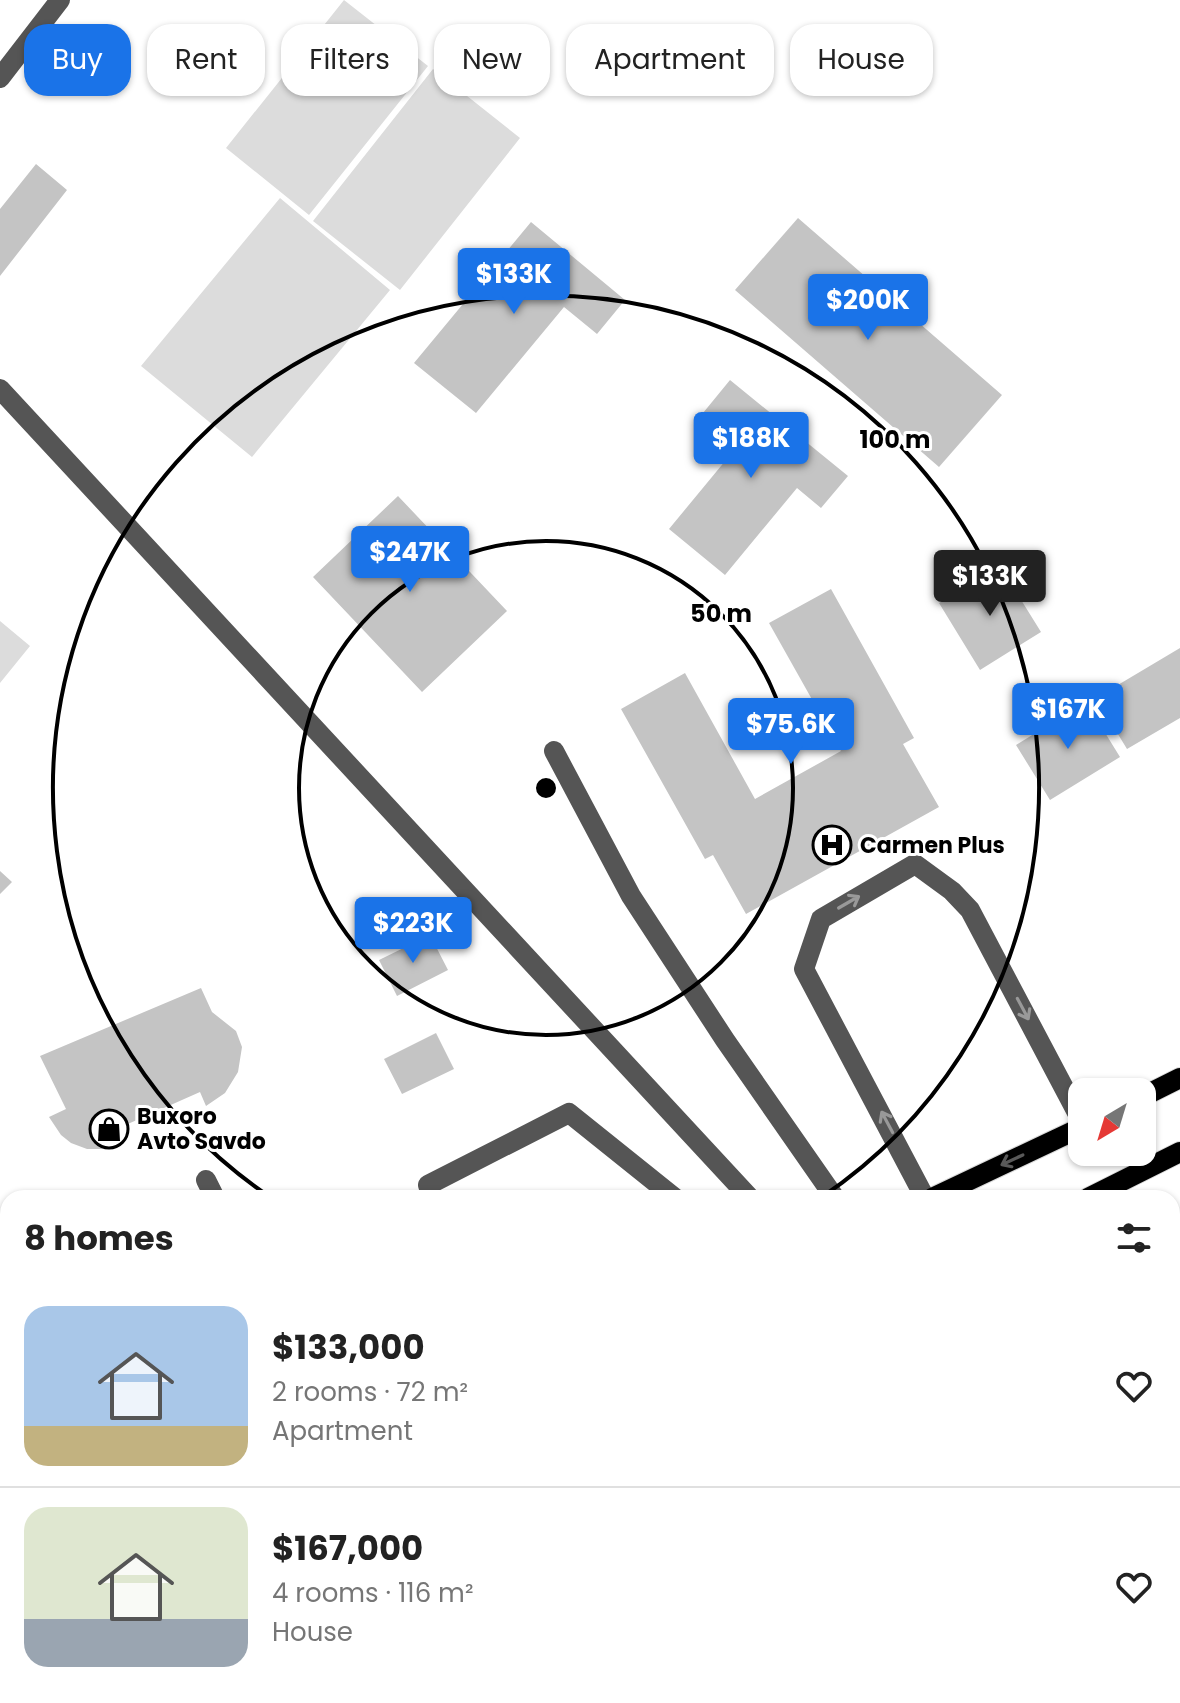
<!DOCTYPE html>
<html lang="en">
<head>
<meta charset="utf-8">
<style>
  :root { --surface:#fff; --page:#f2f2f2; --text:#222; --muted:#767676; --line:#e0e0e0; --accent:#1a73e8 }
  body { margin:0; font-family:Poppins,sans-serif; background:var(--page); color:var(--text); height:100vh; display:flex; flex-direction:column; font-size:30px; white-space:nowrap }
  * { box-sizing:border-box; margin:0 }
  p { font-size:26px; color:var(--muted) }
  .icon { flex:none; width:44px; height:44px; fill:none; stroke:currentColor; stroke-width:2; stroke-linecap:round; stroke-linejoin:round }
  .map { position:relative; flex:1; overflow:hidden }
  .drawer { position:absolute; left:0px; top:1190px; width:1180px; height:514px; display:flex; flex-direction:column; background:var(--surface); border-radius:24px 24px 0 0; box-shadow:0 2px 6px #0004 }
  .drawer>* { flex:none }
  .guide { position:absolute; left:24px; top:24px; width:1132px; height:72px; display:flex; gap:16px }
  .needle { width:52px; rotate:218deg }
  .buttons { position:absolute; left:1068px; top:1078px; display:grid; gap:16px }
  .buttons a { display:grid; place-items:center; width:88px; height:88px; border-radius:16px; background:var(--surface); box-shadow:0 2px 6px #0004; font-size:40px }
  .price { position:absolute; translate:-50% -68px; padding:0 18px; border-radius:8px; background:var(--accent); color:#fff; font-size:26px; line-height:52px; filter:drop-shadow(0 2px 4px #0008) }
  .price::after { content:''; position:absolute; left:50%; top:48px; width:24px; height:18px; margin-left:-12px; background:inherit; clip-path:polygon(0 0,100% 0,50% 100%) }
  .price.current { background:#222; color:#fff }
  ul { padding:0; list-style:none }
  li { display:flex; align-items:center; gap:24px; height:200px; padding:0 24px }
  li+li { border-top:2px solid var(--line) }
  li span { display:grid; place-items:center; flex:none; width:224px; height:160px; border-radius:24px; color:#555 }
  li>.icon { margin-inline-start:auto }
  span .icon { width:96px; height:96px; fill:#fffc; stroke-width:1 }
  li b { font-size:34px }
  h2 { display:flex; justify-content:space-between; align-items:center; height:96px; padding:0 24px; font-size:34px }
  .chip { padding:0 28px; border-radius:24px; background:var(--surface); box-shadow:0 2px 6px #0004; font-size:28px; line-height:72px }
  .chip.current { background:var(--accent); color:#fff }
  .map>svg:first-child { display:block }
  .green { fill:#dcdcdc }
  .building { fill:#c4c4c4 }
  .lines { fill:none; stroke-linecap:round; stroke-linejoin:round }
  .major-casing { stroke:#dbdbdb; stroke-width:22 }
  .minor { stroke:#555; stroke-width:20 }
  .major { stroke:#000; stroke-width:20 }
  .oneway { stroke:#999 }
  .oneway2 { stroke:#595959 }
  .ring { fill:none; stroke:#000; stroke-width:4 }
  .labels { text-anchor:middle; stroke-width:6; stroke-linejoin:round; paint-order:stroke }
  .poi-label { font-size:22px; font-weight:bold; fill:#000; stroke:#fff; text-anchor:start }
  .centre { fill:#000; stroke:#fff; stroke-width:4 }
  .ring-label { font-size:24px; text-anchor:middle; font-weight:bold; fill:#000; stroke:#fff; stroke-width:6; stroke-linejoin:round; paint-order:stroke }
</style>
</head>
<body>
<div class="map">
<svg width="1180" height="1703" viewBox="0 0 1180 1703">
  <rect width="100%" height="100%" fill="#fff"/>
  <!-- green -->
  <path class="green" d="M344,0l84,66 -119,149 -83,-67z
    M433,69l87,69 -120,152 -87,-69z
    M280,198l110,92 -138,167 -111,-91z
    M0,621l30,25 -30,37z"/>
  <!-- building -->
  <path class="building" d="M36,164l31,26 -67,86v-67z
    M798,218l204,177 -63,72 -204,-177z
    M531,222l94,78 -28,34 -33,-27 -88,106 -62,-50z
    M730,380l118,96 -27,32 -24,-20 -72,87 -56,-46 71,-86 -37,-30z
    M398,496l109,115 -85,81 -109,-115z
    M1000,566l41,66 -61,38 -41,-67z
    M831,589l83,149 -11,6 36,63 -193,107 -33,-59 -8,4 -84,-150 64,-36 70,126 86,-48 -72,-128z
    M1180,648v70l-53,31 -31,-51z
    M1086,702l34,55 -70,43 -34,-55z
    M0,871l12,11 -12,12z
    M430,935l18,35 -51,26 -18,-36z
    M201,988l11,24 24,19 6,16 -4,25 -13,21 -19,13 -6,-14 -88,39 5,14 -16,4h-14l-16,-6 -10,-8 -12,-18 17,-8 -26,-53z
    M436,1033l18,36 -52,25 -18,-35z
    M5,1271l3,6v173l-4,2 -4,-8v-170z
    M1180,1350v79l-8,5v-79z
    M1172,1510l8,10v5l-8,6z
    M1180,1537v24l-8,-10v-7z"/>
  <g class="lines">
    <defs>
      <path id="major" d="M1142,1097l38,-19
        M932,1198l150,-71
        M1088,1198l92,-46
        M0,1656l8,-4
        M72,1703l15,-7"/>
    </defs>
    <!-- major casing -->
    <use href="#major" class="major-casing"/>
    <!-- minor -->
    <path class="minor" d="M0,78l60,-78
      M0,389l750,809
      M554,751l77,145 94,144 110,158
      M206,1180l9,18
      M432,1198l-4,-13 141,-72 106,85
      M925,1198l-121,-229 17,-50 94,-55 37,27 18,19 112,212
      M0,1569l8,15
      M1172,1645l8,8"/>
    <!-- major -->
    <use href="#major" class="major"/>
  </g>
  <!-- one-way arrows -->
  <defs><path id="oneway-shaft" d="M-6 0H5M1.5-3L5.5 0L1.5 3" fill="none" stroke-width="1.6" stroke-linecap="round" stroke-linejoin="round" transform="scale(2)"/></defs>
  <g class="oneway">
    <use href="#oneway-shaft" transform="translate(849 902) rotate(-30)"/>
    <use href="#oneway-shaft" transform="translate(1023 1009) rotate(62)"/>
    <use href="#oneway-shaft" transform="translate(887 1122) rotate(-118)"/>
  </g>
  <use class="oneway2" href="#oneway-shaft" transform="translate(1012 1160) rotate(155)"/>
  <!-- distance rings -->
  <g class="ring">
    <circle cx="546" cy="788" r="247"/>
    <path d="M270 1197A493 493 0 1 1 822 1197"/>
  </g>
  <!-- icons -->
  <defs>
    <symbol id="hospital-ring" viewBox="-11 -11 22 22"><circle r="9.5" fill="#fff" stroke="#000" stroke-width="1.5"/><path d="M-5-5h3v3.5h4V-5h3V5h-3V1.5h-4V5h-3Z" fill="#000"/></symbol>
    <symbol id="shop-ring" viewBox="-11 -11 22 22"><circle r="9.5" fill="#fff" stroke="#000" stroke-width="1.5"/><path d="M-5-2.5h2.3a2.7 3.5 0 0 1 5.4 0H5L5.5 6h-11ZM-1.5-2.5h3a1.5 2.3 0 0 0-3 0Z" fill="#000"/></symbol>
  </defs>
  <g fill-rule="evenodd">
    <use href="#hospital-ring" x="810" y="823" width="44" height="44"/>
    <use href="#shop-ring" x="87" y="1107" width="44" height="44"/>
  </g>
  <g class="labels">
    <!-- poi labels -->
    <g class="poi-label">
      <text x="860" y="853">Carmen Plus</text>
      <text x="137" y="1124">Buxoro<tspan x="137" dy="25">Avto Savdo</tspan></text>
    </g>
  </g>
  <circle cx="546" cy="788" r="12" class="centre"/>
  <g class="ring-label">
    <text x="895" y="448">100 m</text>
    <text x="721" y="622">50 m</text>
  </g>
</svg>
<div class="buttons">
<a><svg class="needle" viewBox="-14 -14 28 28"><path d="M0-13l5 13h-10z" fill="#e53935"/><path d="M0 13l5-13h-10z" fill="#767676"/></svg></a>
</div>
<b class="price" style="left:514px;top:316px">$133K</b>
<b class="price" style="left:868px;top:342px">$200K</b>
<b class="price" style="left:751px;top:480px">$188K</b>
<b class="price" style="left:410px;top:594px">$247K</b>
<b class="price current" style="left:990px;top:618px">$133K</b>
<b class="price" style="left:1068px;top:751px">$167K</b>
<b class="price" style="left:791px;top:766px">$75.6K</b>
<b class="price" style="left:413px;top:965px">$223K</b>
<div class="guide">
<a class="chip current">Buy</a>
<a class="chip">Rent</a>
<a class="chip">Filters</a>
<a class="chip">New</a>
<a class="chip">Apartment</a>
<a class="chip">House</a>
</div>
<section class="drawer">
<h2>8 homes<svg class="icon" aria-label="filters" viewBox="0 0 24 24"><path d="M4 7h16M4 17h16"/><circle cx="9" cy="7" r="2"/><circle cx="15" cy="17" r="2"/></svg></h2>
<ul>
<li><span style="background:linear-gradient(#a9c7e8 75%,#c2b280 0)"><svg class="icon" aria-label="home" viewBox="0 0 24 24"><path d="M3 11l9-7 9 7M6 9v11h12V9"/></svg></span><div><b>$133,000</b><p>2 rooms · 72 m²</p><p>Apartment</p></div><svg class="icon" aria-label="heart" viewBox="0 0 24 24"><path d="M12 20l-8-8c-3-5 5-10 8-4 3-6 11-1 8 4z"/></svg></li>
<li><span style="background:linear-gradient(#dfe7d0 70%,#9aa5b1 0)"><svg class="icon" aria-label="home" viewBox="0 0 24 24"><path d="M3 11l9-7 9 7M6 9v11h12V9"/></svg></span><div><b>$167,000</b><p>4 rooms · 116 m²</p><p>House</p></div><svg class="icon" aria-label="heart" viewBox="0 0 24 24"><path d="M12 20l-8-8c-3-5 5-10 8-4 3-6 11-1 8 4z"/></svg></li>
</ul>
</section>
</div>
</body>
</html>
